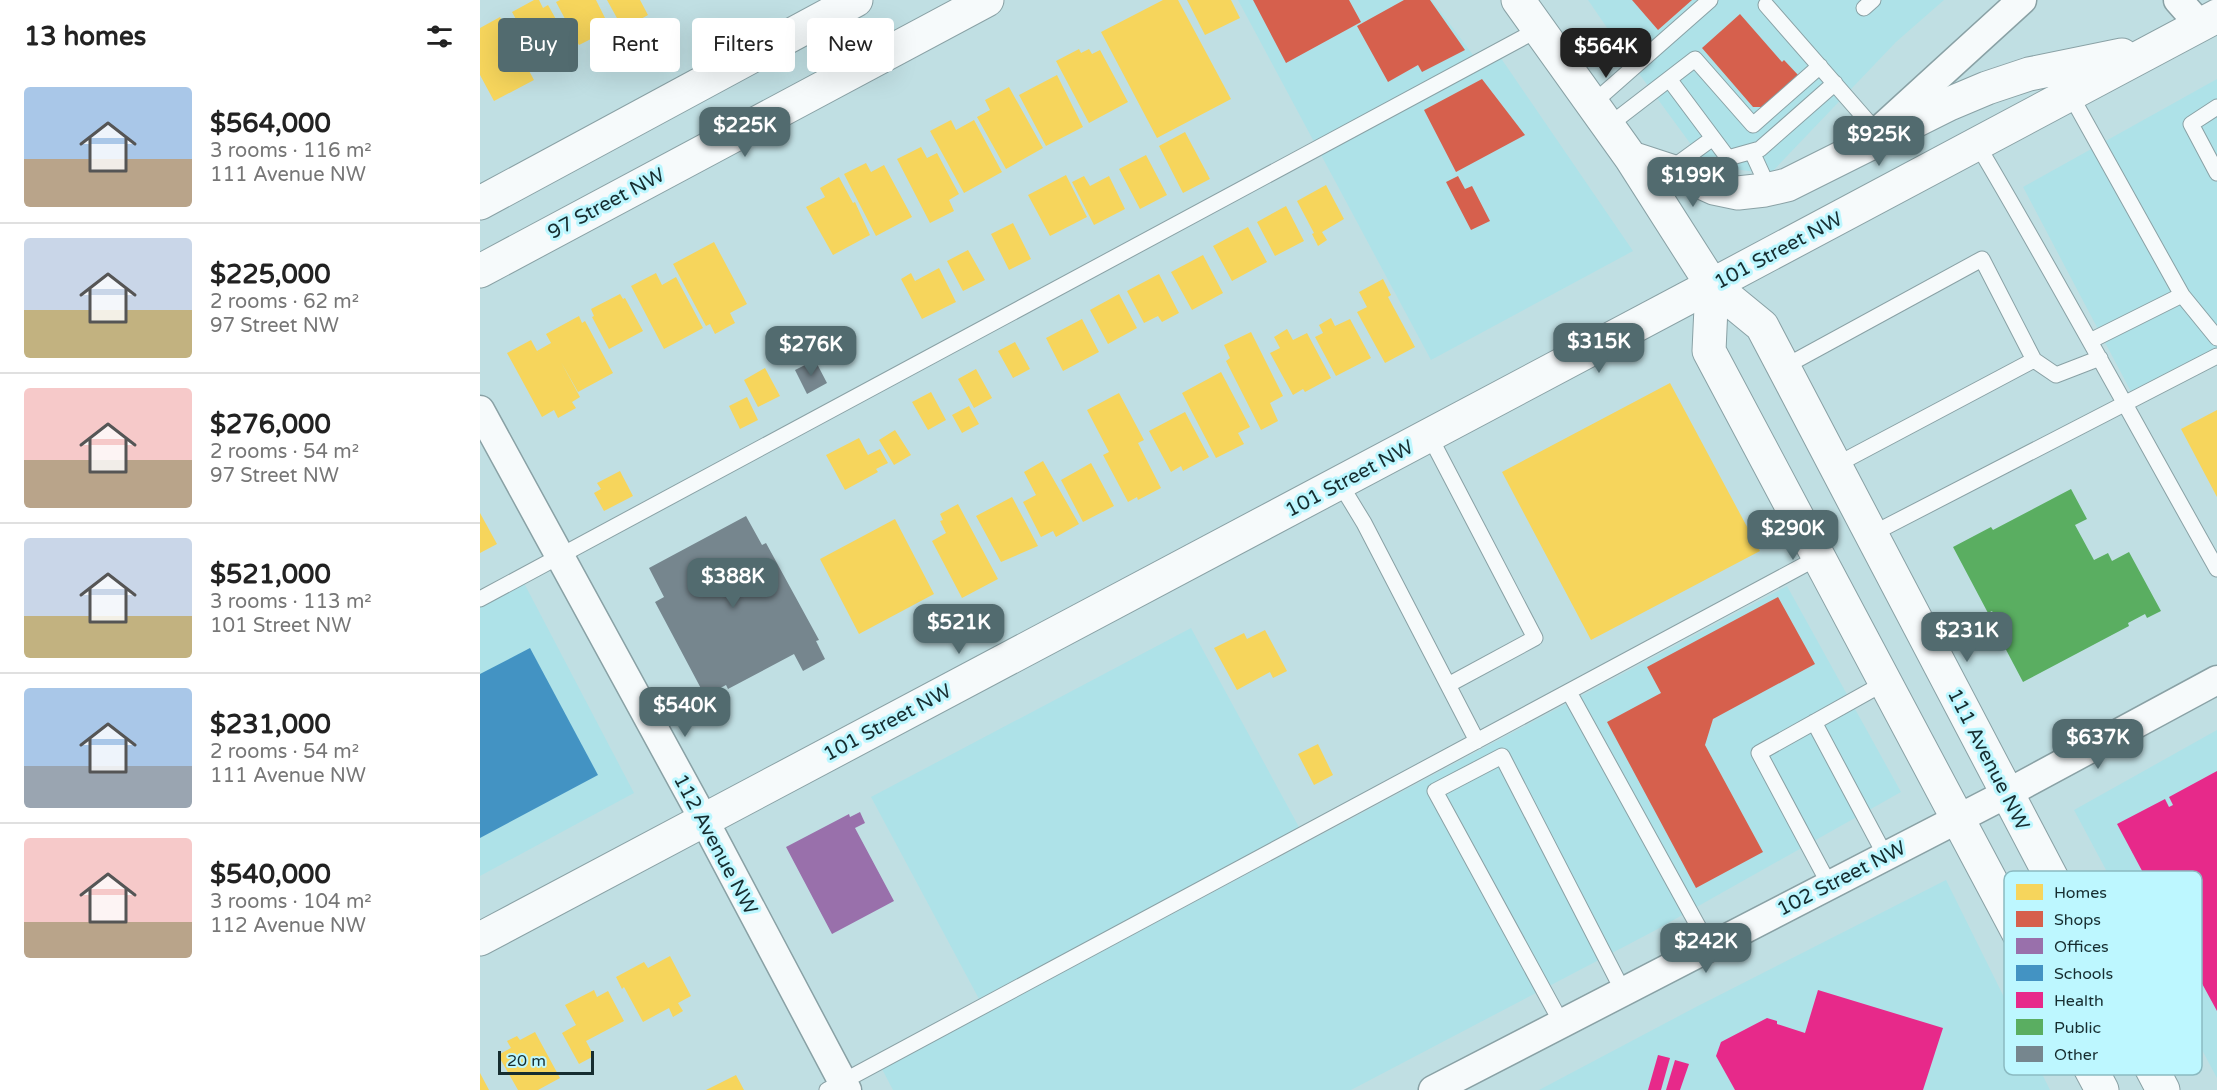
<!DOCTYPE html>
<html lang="en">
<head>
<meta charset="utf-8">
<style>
  :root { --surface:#fff; --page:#f6f6f6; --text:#222; --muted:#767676; --line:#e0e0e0; --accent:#526b6f }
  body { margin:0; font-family:"Varela Round",sans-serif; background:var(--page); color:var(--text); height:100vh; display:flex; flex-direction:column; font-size:22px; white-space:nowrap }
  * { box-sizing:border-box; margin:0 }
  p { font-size:20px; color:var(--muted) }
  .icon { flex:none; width:33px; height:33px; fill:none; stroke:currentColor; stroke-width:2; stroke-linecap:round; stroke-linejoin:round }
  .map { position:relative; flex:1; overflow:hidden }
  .details { display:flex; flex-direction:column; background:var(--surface); width:480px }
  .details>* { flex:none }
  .guide { position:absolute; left:18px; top:18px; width:570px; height:54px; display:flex; gap:12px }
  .scale { position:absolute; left:18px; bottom:15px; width:96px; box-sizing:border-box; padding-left:6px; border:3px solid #162d30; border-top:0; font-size:16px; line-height:21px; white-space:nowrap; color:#162d30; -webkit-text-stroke:4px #bdf7ff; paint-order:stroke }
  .price { position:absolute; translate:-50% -51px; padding:0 14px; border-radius:12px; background:var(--accent); color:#fff; font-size:20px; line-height:39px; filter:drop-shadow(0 2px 3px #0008) }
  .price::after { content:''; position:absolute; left:50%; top:36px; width:18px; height:14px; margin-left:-9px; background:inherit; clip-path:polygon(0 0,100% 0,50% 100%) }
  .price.on { background:#222; color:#fff }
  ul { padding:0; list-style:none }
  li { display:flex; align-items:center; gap:18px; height:150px; padding:0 24px }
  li+li { border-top:2px solid var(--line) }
  li span { display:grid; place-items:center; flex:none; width:168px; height:120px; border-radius:6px; color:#555 }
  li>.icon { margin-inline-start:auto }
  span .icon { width:72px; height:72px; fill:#fffc; stroke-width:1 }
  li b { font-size:26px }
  h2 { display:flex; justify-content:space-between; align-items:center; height:72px; padding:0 24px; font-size:26px }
  .tag { padding:0 21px; border-radius:6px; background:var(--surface); box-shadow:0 6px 24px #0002; font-size:21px; line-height:54px }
  .tag.on { background:var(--accent); color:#fff }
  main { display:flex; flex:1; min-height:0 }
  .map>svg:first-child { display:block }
  .built { fill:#aee2e8 }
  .homes { fill:#f6d55c }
  .shops { fill:#d6604d }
  .offices { fill:#9970ab }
  .schools { fill:#4393c3 }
  .health { fill:#e7298a }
  .public { fill:#5aae61 }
  .building { fill:#76868e }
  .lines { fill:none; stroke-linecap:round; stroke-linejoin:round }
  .service-casing { stroke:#89a1a5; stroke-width:17 }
  .minor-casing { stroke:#89a1a5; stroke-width:31 }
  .tertiary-casing { stroke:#89a1a5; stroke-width:35 }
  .secondary-casing { stroke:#89a1a5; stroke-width:35 }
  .service { stroke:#f6fafb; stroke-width:15 }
  .minor { stroke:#f6fafb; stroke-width:28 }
  .tertiary { stroke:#f6fafb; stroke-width:33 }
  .secondary { stroke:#f6fafb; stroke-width:33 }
  .labels { text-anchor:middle; stroke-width:6; stroke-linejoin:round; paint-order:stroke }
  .street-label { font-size:20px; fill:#162d30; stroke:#bdf7ff }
  .key { fill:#bdf7ff; stroke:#8bbac1; stroke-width:1.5 }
  .key-label { font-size:16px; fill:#162d30 }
</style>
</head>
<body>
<main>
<section class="details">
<h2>13 homes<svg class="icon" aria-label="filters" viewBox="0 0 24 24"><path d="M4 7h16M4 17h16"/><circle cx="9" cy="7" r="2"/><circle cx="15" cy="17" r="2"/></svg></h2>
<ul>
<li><span style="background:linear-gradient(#a9c7e8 60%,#b9a48a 0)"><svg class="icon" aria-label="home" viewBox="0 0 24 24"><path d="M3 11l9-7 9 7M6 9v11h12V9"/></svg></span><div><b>$564,000</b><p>3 rooms · 116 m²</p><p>111 Avenue NW</p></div></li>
<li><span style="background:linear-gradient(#c9d6e8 60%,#c2b280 0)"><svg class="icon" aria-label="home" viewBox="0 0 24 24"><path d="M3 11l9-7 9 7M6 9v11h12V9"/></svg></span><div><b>$225,000</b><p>2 rooms · 62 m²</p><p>97 Street NW</p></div></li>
<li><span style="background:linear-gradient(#f6c9c9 60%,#b9a48a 0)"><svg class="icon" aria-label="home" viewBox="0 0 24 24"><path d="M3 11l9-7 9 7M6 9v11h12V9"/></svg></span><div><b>$276,000</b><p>2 rooms · 54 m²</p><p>97 Street NW</p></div></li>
<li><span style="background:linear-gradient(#c9d6e8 65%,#c2b280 0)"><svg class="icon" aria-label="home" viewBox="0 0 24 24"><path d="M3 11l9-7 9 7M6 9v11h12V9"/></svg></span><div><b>$521,000</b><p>3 rooms · 113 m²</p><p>101 Street NW</p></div></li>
<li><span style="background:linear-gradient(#a9c7e8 65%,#9aa5b1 0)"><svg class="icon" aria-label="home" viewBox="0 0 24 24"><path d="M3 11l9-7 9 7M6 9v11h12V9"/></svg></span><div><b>$231,000</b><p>2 rooms · 54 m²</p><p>111 Avenue NW</p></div></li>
<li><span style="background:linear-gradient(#f6c9c9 70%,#b9a48a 0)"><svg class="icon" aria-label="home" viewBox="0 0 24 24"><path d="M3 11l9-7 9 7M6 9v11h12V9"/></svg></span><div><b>$540,000</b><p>3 rooms · 104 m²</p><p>112 Avenue NW</p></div></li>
</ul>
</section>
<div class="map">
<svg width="1737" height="1090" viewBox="0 0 1737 1090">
  <rect width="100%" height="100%" fill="#c0dfe3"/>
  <!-- built -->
  <path class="built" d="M758,0h194l41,55 19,-10 141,206 -202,109z
    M1108,0h356l-48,42 -126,132 -64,-9 -74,-101z
    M1737,79v278l-80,46 -114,-216z
    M44,583l110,210 -154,83v-269z
    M1307,586l114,206 -247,139 -303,159h-458l-11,-21z
    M711,628l109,201 -321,170 -108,-202z
    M1737,730v348l-143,-268z
    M1466,880l104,210h-511l155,-82z"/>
  <!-- homes -->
  <path class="homes" d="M54,0h5l4,8 5,-3 19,34 -31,17 -24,-44z
    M80,0h36l10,20 -9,5 4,9 -22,11 -23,-43z
    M127,0h33l8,15 -25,14z
    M683,0h15l53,99 -74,39 -56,-106z
    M707,0h44l9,18 -35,17z
    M20,17l34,63 -40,21 -14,-26v-47z
    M599,49l2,4 8,-4 3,5 8,-4 28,52 -39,21 -33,-62z
    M577,75l26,52 -37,19 -27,-51z
    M529,87l34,61 -37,21 -29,-52 13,-7 -5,-10z
    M471,120l5,10 18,-10 28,52 -38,21 -34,-62z
    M705,132l25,47 -27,14 -24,-47z
    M441,147l6,11 10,-5 22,41 -10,6 5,11 -24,12 -33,-64z
    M666,155l21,40 -27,14 -21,-40z
    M386,163l5,9 13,-7 28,52 -36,19 -32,-62z
    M586,175l21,42 -37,19 -22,-41z
    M604,176l6,10 19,-10 16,33 -31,16 -22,-43z
    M359,177l14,26 2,-1 15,33 -37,20 -27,-48 19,-10 -5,-9z
    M846,185l18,34 -22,13 5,8 -9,6 -6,-12 2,-1 -17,-32z
    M806,206l18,35 -29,15 -18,-34z
    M533,223l18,36 -22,11 -18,-36z
    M768,227l19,35 -35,19 -19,-35z
    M234,242l33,62 -17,9 5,10 -20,11 -5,-10 -4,2 -33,-62z
    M488,250l17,30 -22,11 -16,-30z
    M723,255l20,38 -31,17 -21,-38z
    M459,268l17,34 -34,17 -21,-40 10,-6 4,8z
    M176,273l6,12 14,-8 27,51 -39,21 -33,-63z
    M679,274l20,39 -17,9 -4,-6 -14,7 -17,-32z
    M903,279l8,16 -3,2 27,50 -30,16 -28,-51 10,-5 -8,-15z
    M140,294l3,5 2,-1 18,33 -34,18 -17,-32 2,-1 -3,-7z
    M639,294l18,34 -29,16 -18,-34z
    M99,316l3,7 3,-2 28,52 -35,19 -17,-30 19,35 -8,5 4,6 -18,10 -4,-8 -12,7 -35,-64 24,-13 6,11 14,-8 -5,-9z
    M851,318l4,8 15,-7 21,39 -35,18 -21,-39 8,-4 -4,-8z
    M602,319l17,33 -36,19 -17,-33z
    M807,329l6,11 14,-7 24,45 -26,14 -2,-3 -10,6 -23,-42 10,-5 -6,-11z
    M771,332l32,64 -13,7 8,18 -17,9 -35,-69 4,-3 -6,-13z
    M535,342l15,27 -17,9 -15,-27z
    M285,368l15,28 -22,11 -14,-27z
    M496,369l16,29 -18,10 -16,-29z
    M741,372l29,55 -12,6 6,11 -28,14 -34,-65z
    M1190,383l90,168 -169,89 -89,-168z
    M451,392l15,28 -18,10 -16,-28z
    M639,393l25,47 -6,3 23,45 -23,12 -1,-3 -9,5 -25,-47 6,-3 -22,-42z
    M267,397l11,23 -18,9 -11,-23z
    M489,406l10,18 -17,9 -10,-18z
    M1737,410v87l-36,-68z
    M705,412l24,45 -26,14 -2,-5 -10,6 -22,-41z
    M415,430l16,25 -17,10 -15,-25z
    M379,438l9,17 12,-6 8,14 -12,6 2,3 -33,18 -19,-35z
    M563,461l36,63 -23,13 -3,-6 -12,6 -18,-35 13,-7 -12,-23z
    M611,463l23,43 -31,16 -22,-42z
    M140,471l13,25 -29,15 -10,-18 7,-4 -4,-6z
    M532,497l26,49 -37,16 -25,-46z
    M478,504l40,75 -36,19 -30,-57 14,-8 -6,-12 3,-1 -3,-6z
    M0,513l17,31 -17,9z
    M415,519l39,75 -75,40 -39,-75z
    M785,630l22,41 -14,7 -3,-6 -33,18 -23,-42 30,-15 3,6z
    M838,744l15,31 -19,10 -16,-31z
    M190,956l21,40 -13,7 5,8 -10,6 -4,-9 -26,14 -19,-35 -2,2 -6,-12 28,-15 4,6z
    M114,990l3,7 11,-6 16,30 -38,20 8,15 -15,8 -17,-31 14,-8 -11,-20z
    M55,1032l25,46 -22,12h-20l-20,-35 13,-7 -4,-7 10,-5 3,4z
    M0,1073l9,17h-9z
    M256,1075l8,15h-38z"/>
  <!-- shops -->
  <path class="shops" d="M773,0h96l12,22 -75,41z
    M924,0h26l35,50 -43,22 -4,-7 -30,17 -31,-56z
    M1152,0h60l-34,30z
    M1260,14l42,48 2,-2 15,16 -35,31h-11l-51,-59z
    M1002,79l43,56 -69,37 -32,-62z
    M978,176l7,13 7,-3 18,35 -19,9 -25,-48z
    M1298,597l37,67 -102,55 -8,26 58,107 -67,36 -89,-166 54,-29 -14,-26z"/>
  <!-- offices -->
  <path class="offices" d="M380,812l5,11 -10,5 39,73 -62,33 -46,-87 63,-33 1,3z"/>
  <!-- schools -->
  <path class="schools" d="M50,648l68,127 -118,63v-164z"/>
  <!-- health -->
  <path class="health" d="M1737,771v240l-36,-66 7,-4 -2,-5 -7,4 -62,-116 48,-25 4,8 4,-2 -4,-8z
    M1338,990l125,38 -20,62h-188l-19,-34 5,-14 46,-24 10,3v3l28,9z
    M1178,1055l12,3 -9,32h-13z
    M1195,1060l14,4 -9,26h-14z"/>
  <!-- public -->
  <path class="public" d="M1591,489l16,30 -12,6 19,35 14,-7 4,8 17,-9 32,59 -14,7 -2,-4 -17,9 1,3 -106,56 -30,-57 5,-3 -6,-11 -4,2 -35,-66 38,-20 2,3z"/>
  <!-- building -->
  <path class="building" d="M335,360l12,23 -20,11 -12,-24z
    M266,516l16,29 4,-2 53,97 -3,1 9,18 -22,12 -9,-17 -66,35 -2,-4 -21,11 -50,-94 9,-5 -15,-29z"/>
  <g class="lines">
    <defs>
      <path id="service" d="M1286,5l111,127
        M1384,8l9,-8
        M1189,79l59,79 32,-9 75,-66
        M1590,94l112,201 -92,46
        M1112,104l118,-104
        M1737,107l-26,17 26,49
        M1128,126l87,-67 58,66 67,-59
        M1497,144c83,140 160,283 240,425
        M1272,152l17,37
        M1189,170l44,-32
        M1702,295l35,43
        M1554,360l22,15 44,-17
        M1304,367l198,-108 52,101 -198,105
        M859,482l25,41 84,162 87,-47 -106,-203
        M1392,534l345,-178
        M0,599l1059,-570
        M968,685l29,56
        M1089,692l140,254
        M1334,722l71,133
        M1349,884l-70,-131 127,-71
        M1081,1022l-126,-231 67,-35 121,235
        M347,1090l992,-533"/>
      <path id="minor" d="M1698,0l22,25
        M1395,134l147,-134
        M0,410l224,410 143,270
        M953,1090l573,-296 211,-114"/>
      <path id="tertiary" d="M0,939l1232,-654"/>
      <path id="secondary" d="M1038,0l113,158 81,127 50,41 401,764
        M1151,158l61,20 22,10 24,5 27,-3 22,-5 162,-81 38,-16 42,-14 93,-19
        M0,203l376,-203
        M0,271l507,-271
        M1232,285l-3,66 393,739
        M1232,285l505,-269"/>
    </defs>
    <!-- service casing -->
    <use href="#service" class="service-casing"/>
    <!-- minor casing -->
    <use href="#minor" class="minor-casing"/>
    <!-- tertiary casing -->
    <use href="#tertiary" class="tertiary-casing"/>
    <!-- secondary casing -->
    <use href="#secondary" class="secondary-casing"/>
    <!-- service -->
    <use href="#service" class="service"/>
    <!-- minor -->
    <use href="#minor" class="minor"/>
    <!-- tertiary -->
    <use href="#tertiary" class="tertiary"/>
    <!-- secondary -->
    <use href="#secondary" class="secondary"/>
  </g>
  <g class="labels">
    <!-- street labels -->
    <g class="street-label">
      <text transform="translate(126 203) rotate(-28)" y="7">97 Street NW</text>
      <text transform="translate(1298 250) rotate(-28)" y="7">101 Street NW</text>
      <text transform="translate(869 478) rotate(-28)" y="7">101 Street NW</text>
      <text transform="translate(407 722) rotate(-28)" y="7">101 Street NW</text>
      <text transform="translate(1509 759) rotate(63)" y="7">111 Avenue NW</text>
      <text transform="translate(236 844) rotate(62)" y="7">112 Avenue NW</text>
      <text transform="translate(1361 878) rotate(-27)" y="7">102 Street NW</text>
    </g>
  </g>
  <!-- legend -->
  <rect x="1524" y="871" width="198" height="204" rx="9" class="key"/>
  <rect x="1536" y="884" width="27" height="16" fill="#f6d55c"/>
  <rect x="1536" y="911" width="27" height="16" fill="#d6604d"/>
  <rect x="1536" y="938" width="27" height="16" fill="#9970ab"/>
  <rect x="1536" y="965" width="27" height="16" fill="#4393c3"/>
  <rect x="1536" y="992" width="27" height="16" fill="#e7298a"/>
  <rect x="1536" y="1019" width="27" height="16" fill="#5aae61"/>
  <rect x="1536" y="1046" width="27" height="16" fill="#76868e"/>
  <g class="key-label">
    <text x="1574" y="898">Homes</text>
    <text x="1574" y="925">Shops</text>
    <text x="1574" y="952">Offices</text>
    <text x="1574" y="979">Schools</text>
    <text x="1574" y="1006">Health</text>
    <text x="1574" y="1033">Public</text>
    <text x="1574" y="1060">Other</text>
  </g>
</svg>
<div class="scale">20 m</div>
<b class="price on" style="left:1126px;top:79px">$564K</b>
<b class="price" style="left:265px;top:158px">$225K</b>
<b class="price" style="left:1399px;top:167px">$925K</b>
<b class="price" style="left:1213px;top:208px">$199K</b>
<b class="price" style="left:1119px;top:374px">$315K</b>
<b class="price" style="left:331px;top:377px">$276K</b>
<b class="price" style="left:1313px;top:561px">$290K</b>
<b class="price" style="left:253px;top:609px">$388K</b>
<b class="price" style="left:479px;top:655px">$521K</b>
<b class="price" style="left:1487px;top:663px">$231K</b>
<b class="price" style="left:205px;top:738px">$540K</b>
<b class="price" style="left:1618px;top:770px">$637K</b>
<b class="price" style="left:1226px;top:974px">$242K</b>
<div class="guide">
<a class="tag on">Buy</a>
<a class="tag">Rent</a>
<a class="tag">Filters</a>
<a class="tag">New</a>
</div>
</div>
</main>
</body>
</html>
